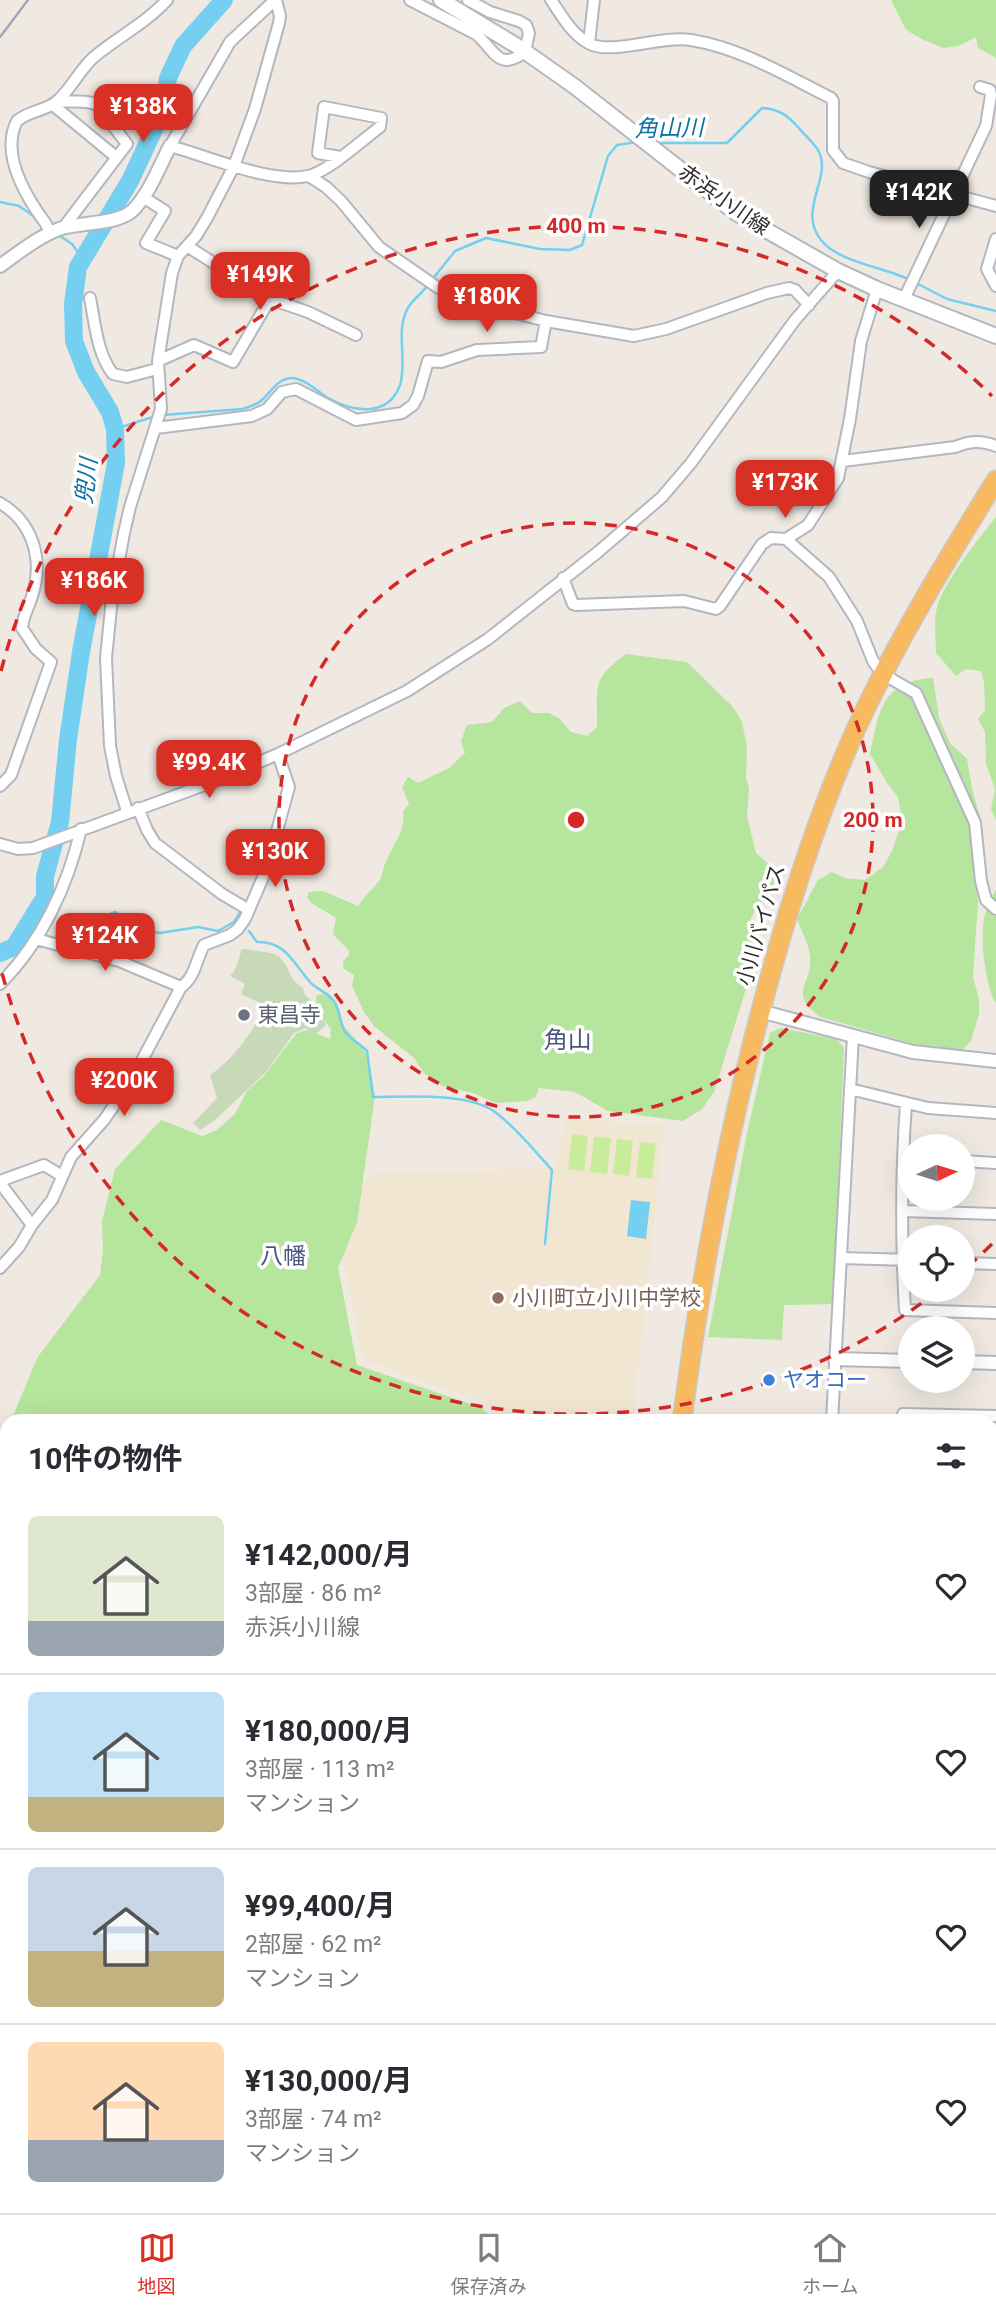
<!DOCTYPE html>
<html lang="ja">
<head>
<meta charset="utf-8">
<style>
  :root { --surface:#fff; --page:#f7f7f7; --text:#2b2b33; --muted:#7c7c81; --line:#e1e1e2; --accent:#d93025 }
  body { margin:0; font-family:Roboto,"Noto Sans JP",sans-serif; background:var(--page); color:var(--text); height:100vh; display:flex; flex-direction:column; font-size:26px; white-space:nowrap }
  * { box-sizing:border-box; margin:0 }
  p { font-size:23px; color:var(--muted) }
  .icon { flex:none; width:38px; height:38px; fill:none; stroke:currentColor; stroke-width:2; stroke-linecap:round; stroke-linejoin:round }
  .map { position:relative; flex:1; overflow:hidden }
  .drawer { position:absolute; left:0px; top:1414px; width:998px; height:800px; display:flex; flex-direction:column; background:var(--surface); border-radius:21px 21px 0 0; box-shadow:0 7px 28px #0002 }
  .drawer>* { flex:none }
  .needle { width:46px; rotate:86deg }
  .controls { position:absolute; left:898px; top:1134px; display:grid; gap:14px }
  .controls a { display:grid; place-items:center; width:77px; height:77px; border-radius:50%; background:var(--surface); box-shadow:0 7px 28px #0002; font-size:35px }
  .price { position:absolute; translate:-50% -60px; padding:0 16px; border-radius:14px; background:var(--accent); color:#fff; font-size:23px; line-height:46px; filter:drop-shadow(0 2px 4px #0008) }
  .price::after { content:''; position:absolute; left:50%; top:42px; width:21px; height:16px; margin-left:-10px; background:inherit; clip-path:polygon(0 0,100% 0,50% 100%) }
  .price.current { background:#222; color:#fff }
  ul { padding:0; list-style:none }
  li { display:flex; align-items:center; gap:21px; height:175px; padding:0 28px }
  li+li { border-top:2px solid var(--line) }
  li span { display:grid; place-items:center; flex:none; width:196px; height:140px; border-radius:10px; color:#555 }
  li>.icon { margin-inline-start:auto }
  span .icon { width:84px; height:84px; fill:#fffc; stroke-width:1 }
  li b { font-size:30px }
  h2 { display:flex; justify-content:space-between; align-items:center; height:84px; padding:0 28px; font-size:30px }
  .tab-bar { display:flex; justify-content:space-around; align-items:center; height:98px; border-top:2px solid var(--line); background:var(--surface); font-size:19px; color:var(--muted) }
  .tab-bar a { display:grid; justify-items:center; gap:4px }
  .tab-bar .current { color:var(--accent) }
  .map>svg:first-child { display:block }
  .education { fill:#f0e6d1 }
  .green { fill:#b6e59e }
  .cemetery { fill:#c8d9b8 }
  .pitch { fill:#c9ec9a }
  .water { fill:#75cff0 }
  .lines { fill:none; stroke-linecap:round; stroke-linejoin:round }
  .stream { stroke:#75cff0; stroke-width:2.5 }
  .river { stroke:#75cff0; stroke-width:18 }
  .minor-casing { stroke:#b4b7c1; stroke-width:14 }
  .tertiary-casing { stroke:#b4b7c1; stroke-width:16 }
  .secondary-casing { stroke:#b4b7c1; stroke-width:18 }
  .trunk-casing { stroke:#c9c9c9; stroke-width:21 }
  .minor { stroke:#fff; stroke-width:10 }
  .tertiary { stroke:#fff; stroke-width:12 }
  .secondary { stroke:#fff; stroke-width:14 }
  .trunk { stroke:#f8ba60; stroke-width:18 }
  .rail { stroke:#a3a6b8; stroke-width:2.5 }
  .ring { fill:none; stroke:#d62828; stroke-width:3.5; stroke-dasharray:12 9 }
  .worship-dot { fill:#6b7280; stroke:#fff; stroke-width:2.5 }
  .education-dot { fill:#8d6e63; stroke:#fff; stroke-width:2.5 }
  .shop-dot { fill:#3f7fe0; stroke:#fff; stroke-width:2.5 }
  .labels { text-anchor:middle; stroke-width:7; stroke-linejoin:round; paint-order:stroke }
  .street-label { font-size:21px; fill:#2e2e2e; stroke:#fff }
  .worship-label { font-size:21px; fill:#5b616d; stroke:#fff; text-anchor:start }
  .education-label { font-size:21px; fill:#785e54; stroke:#fff; text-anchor:start }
  .shop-label { font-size:21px; fill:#366cbe; stroke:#fff; text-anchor:start }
  .water-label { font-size:23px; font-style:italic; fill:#0d6fa3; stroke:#fff }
  .neighbourhood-label { font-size:23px; fill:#4d5680; stroke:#fff }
  .quarter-label { font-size:24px; fill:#4d5680; stroke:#fff }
  .centre { fill:#d62828; stroke:#fff; stroke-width:3.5 }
  .ring-label { font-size:21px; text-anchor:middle; font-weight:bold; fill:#d62828; stroke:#fff; stroke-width:7; stroke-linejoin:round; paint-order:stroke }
</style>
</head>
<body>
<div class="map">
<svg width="996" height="2213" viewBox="0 0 996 2213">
  <rect width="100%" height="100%" fill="#efe9e1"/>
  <!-- education -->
  <path class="education" d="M564,1119l100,6 -31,296h-129l-20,-21 -56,-16 -65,-25 -24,-121 29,-62 19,-3 170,-5z"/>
  <!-- green -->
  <path class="green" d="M891,0h105v58l-18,-10 -2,-11 -17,9 -16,2 -19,-8 -18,-10z
    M996,517v303l-5,-11 4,-20 -9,-25 -1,-32 -7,-13 7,-9 -1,-29 -3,-10 -15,-2 -10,7 -20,-23c0,-15 -3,-35 2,-49 9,-26 41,-66 58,-87z
    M626,654l61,8 46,45 9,15 5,25 -1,31 3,10 -2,28 9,37 20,18 -4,22 -14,12 -9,17 9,15 -4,26 -40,129 -12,17 -19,12 -75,-10 -33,-19 -36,-4 -4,10 -9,3 -30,2 -23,-10 -31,-7 -18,-13 -10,-15 -40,-32 -10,-14 -12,-26 2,-11 -10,-6 -1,-8 6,-6v-4l-16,-17 3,-16 -26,-16 -3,-5 2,-5 14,-1 35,15c6,-10 15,-17 22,-26 2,-4 3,-12 5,-16 7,-18 21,-33 18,-53l6,-7 -7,-17 6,-10 10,6 31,-15 16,-15 -4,-12 6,-16 25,-3 12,-14 16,-7 12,12h17l10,5 12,14 16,4 10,-9c1,-41 -7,-47 29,-73z
    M933,678l6,40 11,25 17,16 6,34 9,30 1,41 -7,21 2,16 -5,76 6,22v15l-8,27 -13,12 -23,-3 -115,-33c-34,-27 -7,-30 -10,-61 -1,-12 -9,-26 -13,-37l21,-39 14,-8 13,6 20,2 18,-13 9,-16 10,-29 -4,-25 -11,-14 -17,-29c9,-43 12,-73 63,-76z
    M996,889v114c-11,-16 -17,-69 -11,-88 2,-9 7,-18 11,-26z
    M325,994l11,8 8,24 18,21 7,13 6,36 -18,126 -19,46 19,97 125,43 14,13h-485l26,-63 63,-83 3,-25 -1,-29 13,-52 46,-49 41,16 15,-6 18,-16 12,-23 17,-15 28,-37 5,-6 11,-3 22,9 1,-10c-8,-10 -18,-22 -14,-34z
    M781,1028l55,11 8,9 -11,256 -49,1 -2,35 -74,-3 39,-204 23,-100z
    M7,1432v148l-7,-5v-132l3,-1z
    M991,1727l5,1v485h-234l-2,-6h230z
    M0,1770l7,3v434h662l5,6h-674z"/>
  <!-- cemetery -->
  <path class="cemetery" d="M247,949c10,3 25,2 32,8 12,11 9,22 24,31l2,7 11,9 10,21 -12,11 -8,-8 -12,5 -28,39 -51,48 -15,10 -7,-7 24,-25 -7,-23c20,-13 49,-48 53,-71l-22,-10 4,-10 -15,-8 5,-6 7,-21z"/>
  <!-- pitch -->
  <path class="pitch" d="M572,1134l16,2 -4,35 -16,-2z
    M594,1137l17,1 -4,36 -17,-2z
    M617,1139l16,2 -4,35 -16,-2z
    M640,1142l16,2 -4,35 -16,-2z"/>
  <!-- water -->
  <path class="water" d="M631,1200l19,2 -4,37 -19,-3z"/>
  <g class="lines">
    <!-- stream -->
    <path class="stream" d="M654,143h73l35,-35c17,1 25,7 36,19 6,8 17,16 21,25 13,26 -22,58 2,88 17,22 62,27 87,39
      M0,202l19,4 16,11
      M57,234l15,10 10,14
      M431,281l24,-30 31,-13 54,11 30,1 12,-5 26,-89 9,-11 20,-3
      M914,282l33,17 49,12
      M163,415l79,-6c7,-2 15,-4 20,-9 9,-8 15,-21 29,-22 13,0 26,13 37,20 25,14 60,20 72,-13 8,-26 -6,-55 9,-79 5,-7 13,-13 18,-20
      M115,429l41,-13
      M249,931l8,11c29,-1 36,21 53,40 8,9 19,10 25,21 6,9 4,22 11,30 6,7 14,11 21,18l6,46c32,0 96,-5 122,15 21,16 39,38 57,58l-7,74
      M77,946l13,-24 25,-10 31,18 14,3 38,-6 20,4 16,-9 7,-11"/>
    <!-- river -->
    <path class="river" d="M0,953l14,-6 31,-50v-21l15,-54 8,-82 13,-88 35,-189 -1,-34 -5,-17 -24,-40 -12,-31 -1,-37 5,-37 52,-86 34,-73 4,-30 15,-32 41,-46"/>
    <defs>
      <path id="minor" d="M275,0l-45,42 -60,104c38,10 100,38 138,30 20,-4 54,-36 72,-49l1,-9 -57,-11 -6,46 22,4
        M410,0l66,34c19,16 22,38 49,18l4,-19 -3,-8 -7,-4 -29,-9 -22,-12
        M551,0c11,16 21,35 39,44 23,11 73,-9 101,-4 50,8 96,36 140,58l2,3v49l10,13 26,9 127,34
        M589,43l5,-43
        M57,101c13,2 29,-2 40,4l30,39 -64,84
        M53,105l63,52
        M309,176l17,11 15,14 38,46 58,40 18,9 19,6 72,19 88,15 32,-7 101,-36 22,-5 6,2 14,15
        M143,197l22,14 -19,32 32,13
        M50,233l-4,-9c-20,-27 -46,-70 -29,-103 11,-10 28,-10 39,-19 15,-12 23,-32 38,-45 24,-20 52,-34 73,-57
        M996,239l-9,30 9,17
        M187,246l83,53 38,13 48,23
        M90,298c5,25 7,56 23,76l14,3 30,-8
        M903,301l83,-175 5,-31 -1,-5 -10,-3
        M158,361l36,-16 39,17 37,-63
        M156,428l96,-12 15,-7 15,-17 14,-3 60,31 46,-7 11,-8 5,-9 10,-35 13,1 36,-12 64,-3 5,-26
        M843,461l112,-14c15,-6 25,-7 41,-1
        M0,503c33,19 44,57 32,93 -3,11 -9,20 -10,32l14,21 15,13 -40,113 -11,11
        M786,539l43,38 28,44 16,40 5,7 15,12 23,13 59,130 6,58 5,19 10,9
        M563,578l10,26 3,1 108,-4 32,8 4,-3 42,-62 9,-6 15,1 22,-14 30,-47 12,-59 11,-78 16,-52
        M138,808l9,22 8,13 67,51 27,16
        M127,811l-11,-35 -6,-30 -4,-88 6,-60 12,-65 6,-26 31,-98 -3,-48 14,-88 6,-17 18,-20 11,-18 27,-52 21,-57 24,-86 1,-7 -4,-16
        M0,844l18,5 15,-1 185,-68 60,-26 129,-63 81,-52 110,-87 64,-55 29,-34 104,-143 43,-49
        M36,939l83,22 62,26
        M0,984c42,-42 68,-99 81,-155
        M850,1089l78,19 68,5
        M906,1104c-5,68 -5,137 -1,206l91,3
        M962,1161l34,2
        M0,1181l44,-16 18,11
        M0,1183l32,42
        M903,1211l93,3
        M841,1258l69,2
        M962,1263l34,1
        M0,1268l19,-21 13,-22 20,-25 19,-43 33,-37 28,-41 49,-92c14,-9 15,-27 23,-42l26,-10 8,-6 7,-10 22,-51 22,-81 -11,-33
        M832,1421l21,-385
        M903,1421v-7l93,2
        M990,1577h6
        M0,1639l7,4
        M990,1665h6
        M0,1698l7,2
        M990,1718h6"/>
      <path id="tertiary" d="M0,266c18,-13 38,-29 59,-37 20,-7 57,-4 73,-18 17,-16 27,-44 38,-65
        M760,1011l153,41 83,9
        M835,1359l75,2
        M962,1362l34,1
        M0,1606l7,2
        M990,1619h6"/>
      <path id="secondary" d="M441,0l76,46 57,40 162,127 102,58 39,18 119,47"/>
      <path id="trunk" d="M682,1421c18,-139 43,-276 79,-411 25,-96 54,-190 95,-281 40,-87 90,-168 140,-249
        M755,2207l2,6"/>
    </defs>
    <!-- minor casing -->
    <use href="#minor" class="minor-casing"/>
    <!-- tertiary casing -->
    <use href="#tertiary" class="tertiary-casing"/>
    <!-- secondary casing -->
    <use href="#secondary" class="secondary-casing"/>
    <!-- trunk casing -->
    <use href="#trunk" class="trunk-casing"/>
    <!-- minor -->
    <use href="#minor" class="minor"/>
    <!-- tertiary -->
    <use href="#tertiary" class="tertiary"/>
    <!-- secondary -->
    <use href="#secondary" class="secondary"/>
    <!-- trunk -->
    <use href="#trunk" class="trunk"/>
    <!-- rail -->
    <path class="rail" d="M0,37l28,-37"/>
  </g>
  <!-- distance rings -->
  <g class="ring">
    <circle cx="576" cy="820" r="297"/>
    <path d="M992 1244A594 594 0 0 1 966 1268M938 1291A594 594 0 0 1 1 969M1 671A594 594 0 0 1 992 396"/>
  </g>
  <!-- markers -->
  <circle class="worship-dot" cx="244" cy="1015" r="7"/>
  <circle class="education-dot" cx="498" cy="1298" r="7"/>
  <circle class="shop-dot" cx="769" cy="1380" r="7"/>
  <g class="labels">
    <!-- street labels -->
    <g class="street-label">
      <text transform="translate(724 200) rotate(35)" y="7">赤浜小川線</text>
      <text transform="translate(761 925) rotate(-74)" y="7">小川バイパス</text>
    </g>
    <!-- worship labels -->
    <g class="worship-label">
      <text x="258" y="1022">東昌寺</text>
    </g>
    <!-- education labels -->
    <g class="education-label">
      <text x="512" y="1305">小川町立小川中学校</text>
    </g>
    <!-- shop labels -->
    <g class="shop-label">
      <text x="783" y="1387">ヤオコー</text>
    </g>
    <!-- water labels -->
    <g class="water-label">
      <text transform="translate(669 128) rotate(-1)" y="8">角山川</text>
      <text transform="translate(86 481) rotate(-83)" y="8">兜川</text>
    </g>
    <!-- neighbourhood labels -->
    <g class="neighbourhood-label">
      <text x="283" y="1264">八幡</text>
    </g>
    <!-- quarter labels -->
    <g class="quarter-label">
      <text x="568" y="1048">角山</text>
    </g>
  </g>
  <circle cx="576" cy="820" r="10" class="centre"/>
  <g class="ring-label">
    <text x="576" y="233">400 m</text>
    <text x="873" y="827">200 m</text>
  </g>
</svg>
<div class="controls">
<a><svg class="needle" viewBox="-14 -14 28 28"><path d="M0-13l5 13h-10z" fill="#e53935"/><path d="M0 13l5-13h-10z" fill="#7c7c81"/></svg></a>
<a><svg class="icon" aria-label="locate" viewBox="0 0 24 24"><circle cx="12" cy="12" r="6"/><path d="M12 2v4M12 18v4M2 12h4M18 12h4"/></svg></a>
<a><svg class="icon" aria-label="layers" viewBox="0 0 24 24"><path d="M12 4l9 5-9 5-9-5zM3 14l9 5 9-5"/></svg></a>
</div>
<b class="price" style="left:143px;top:144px">¥138K</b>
<b class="price current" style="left:919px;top:230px">¥142K</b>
<b class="price" style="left:260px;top:312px">¥149K</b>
<b class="price" style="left:487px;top:334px">¥180K</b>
<b class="price" style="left:785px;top:520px">¥173K</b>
<b class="price" style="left:94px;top:618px">¥186K</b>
<b class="price" style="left:209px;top:800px">¥99.4K</b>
<b class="price" style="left:275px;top:889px">¥130K</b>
<b class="price" style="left:105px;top:973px">¥124K</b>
<b class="price" style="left:124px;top:1118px">¥200K</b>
<section class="drawer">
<h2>10件の物件<svg class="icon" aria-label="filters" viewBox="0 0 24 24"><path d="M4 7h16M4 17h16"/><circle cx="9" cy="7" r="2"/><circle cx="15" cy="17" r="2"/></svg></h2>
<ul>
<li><span style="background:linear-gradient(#dfe7d0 75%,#9aa5b1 0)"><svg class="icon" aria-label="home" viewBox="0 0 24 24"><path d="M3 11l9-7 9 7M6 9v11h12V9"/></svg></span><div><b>¥142,000/月</b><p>3部屋 · 86 m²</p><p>赤浜小川線</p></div><svg class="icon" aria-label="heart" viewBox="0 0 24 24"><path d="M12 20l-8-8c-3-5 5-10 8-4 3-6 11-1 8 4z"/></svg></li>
<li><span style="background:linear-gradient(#bfe0f5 75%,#c2b280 0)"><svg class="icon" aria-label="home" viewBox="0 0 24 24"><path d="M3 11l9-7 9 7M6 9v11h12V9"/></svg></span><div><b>¥180,000/月</b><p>3部屋 · 113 m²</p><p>マンション</p></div><svg class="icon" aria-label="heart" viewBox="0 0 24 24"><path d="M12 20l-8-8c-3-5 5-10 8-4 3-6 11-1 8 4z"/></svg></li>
<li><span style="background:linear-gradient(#c9d6e8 60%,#c2b280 0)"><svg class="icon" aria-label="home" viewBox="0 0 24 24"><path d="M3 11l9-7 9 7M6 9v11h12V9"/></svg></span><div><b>¥99,400/月</b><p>2部屋 · 62 m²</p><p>マンション</p></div><svg class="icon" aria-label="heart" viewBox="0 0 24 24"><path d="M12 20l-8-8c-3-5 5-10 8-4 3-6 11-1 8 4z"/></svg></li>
<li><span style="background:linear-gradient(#ffd9b3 70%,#9aa5b1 0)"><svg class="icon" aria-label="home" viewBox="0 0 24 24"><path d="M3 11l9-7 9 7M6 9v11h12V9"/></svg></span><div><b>¥130,000/月</b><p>3部屋 · 74 m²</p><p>マンション</p></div><svg class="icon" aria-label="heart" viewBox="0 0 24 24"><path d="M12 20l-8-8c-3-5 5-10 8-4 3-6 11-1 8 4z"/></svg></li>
</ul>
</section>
</div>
<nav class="tab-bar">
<a class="current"><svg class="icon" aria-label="map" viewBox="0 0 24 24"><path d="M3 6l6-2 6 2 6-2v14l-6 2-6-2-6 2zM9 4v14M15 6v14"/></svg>地図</a>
<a><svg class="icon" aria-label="saved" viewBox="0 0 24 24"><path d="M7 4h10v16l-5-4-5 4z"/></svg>保存済み</a>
<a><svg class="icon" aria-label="home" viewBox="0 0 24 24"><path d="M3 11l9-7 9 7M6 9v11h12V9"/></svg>ホーム</a>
</nav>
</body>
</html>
